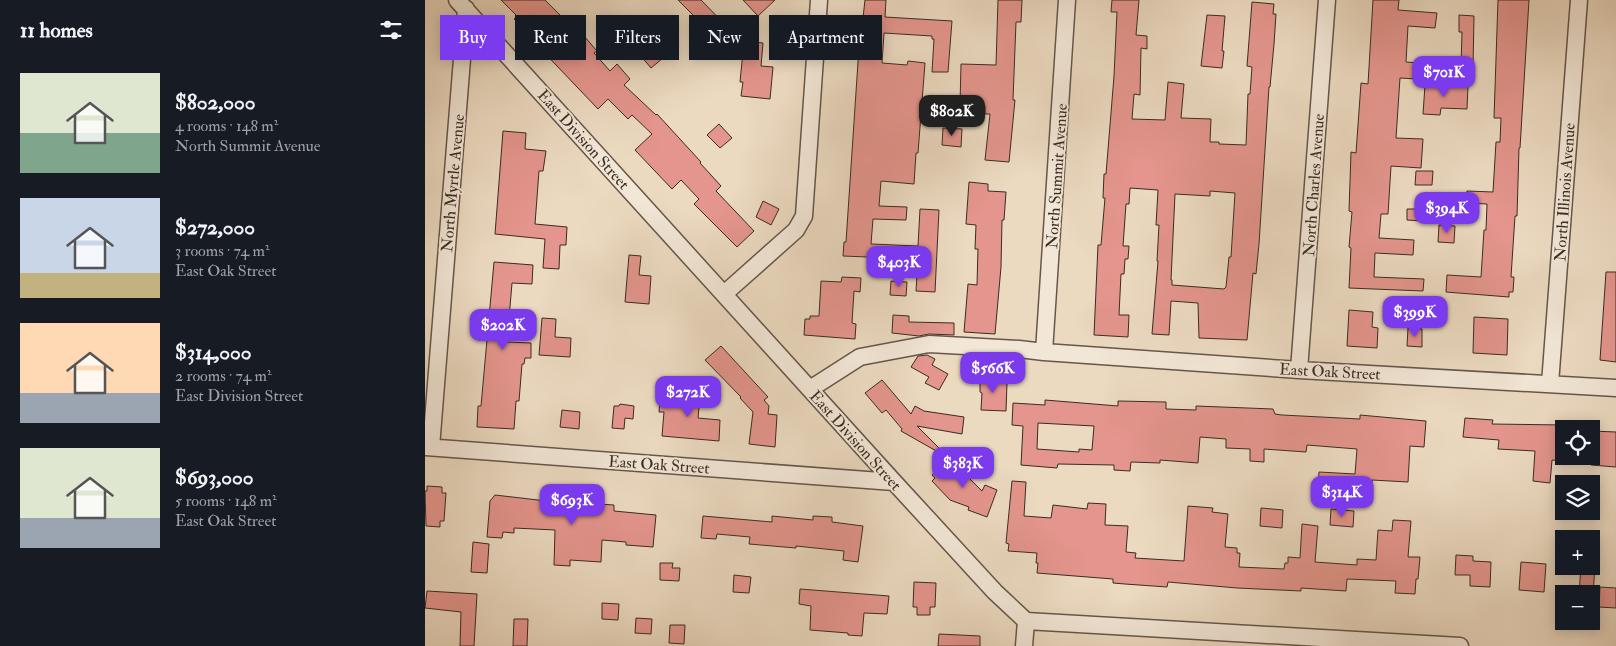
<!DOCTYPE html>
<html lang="en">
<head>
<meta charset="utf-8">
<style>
  :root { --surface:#171b24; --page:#20242c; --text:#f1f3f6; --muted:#9ea1a6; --accent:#7c3aed }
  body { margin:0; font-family:"IM FELL Double Pica",serif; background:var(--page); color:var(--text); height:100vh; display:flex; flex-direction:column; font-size:19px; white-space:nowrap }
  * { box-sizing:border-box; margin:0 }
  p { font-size:16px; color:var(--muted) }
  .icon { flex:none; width:28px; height:28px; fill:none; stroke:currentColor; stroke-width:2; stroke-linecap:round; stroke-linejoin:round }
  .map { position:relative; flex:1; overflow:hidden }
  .drawer { display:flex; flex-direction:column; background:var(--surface); width:425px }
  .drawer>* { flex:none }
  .banner { position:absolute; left:15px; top:15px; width:475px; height:45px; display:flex; gap:10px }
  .tools { position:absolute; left:1130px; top:420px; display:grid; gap:10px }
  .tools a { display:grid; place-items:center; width:45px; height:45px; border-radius:0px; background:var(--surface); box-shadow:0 2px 12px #0003; font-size:25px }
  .price { position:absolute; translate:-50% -42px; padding:0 11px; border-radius:10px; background:var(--accent); color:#fff; font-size:16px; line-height:32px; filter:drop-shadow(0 1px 2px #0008) }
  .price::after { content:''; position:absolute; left:50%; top:30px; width:15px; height:11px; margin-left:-8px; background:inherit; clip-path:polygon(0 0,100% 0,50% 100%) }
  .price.active { background:#222; color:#fff }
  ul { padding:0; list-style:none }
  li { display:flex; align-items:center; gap:15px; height:125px; padding:0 20px }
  li span { display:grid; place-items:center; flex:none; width:140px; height:100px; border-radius:0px; color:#555 }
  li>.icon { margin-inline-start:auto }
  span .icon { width:60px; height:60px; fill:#fffc; stroke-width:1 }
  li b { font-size:21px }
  h2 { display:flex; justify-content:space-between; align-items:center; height:60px; padding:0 20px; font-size:21px }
  .tag { padding:0 18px; border-radius:0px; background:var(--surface); box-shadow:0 2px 12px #0003; font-size:18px; line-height:45px }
  .tag.active { background:var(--accent); color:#fff }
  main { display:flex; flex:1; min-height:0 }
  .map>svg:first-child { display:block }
  .building { fill:#e4958d; stroke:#3a2c23; fill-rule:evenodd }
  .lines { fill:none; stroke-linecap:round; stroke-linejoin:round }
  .minor-casing { stroke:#66574a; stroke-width:19 }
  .minor { stroke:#f2e6d6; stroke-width:16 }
  .labels { text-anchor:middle; stroke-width:4; stroke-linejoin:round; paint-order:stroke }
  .street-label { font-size:16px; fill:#3a2c23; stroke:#f2e6d6 }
</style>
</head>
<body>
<main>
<section class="drawer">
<h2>11 homes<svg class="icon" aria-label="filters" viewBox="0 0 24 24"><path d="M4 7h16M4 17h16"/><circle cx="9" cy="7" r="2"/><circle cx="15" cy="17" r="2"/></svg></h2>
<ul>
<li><span style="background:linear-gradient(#dfe7d0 60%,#7fa58c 0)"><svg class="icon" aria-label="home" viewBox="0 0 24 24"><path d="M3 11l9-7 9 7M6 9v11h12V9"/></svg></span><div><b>$802,000</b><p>4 rooms · 148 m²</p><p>North Summit Avenue</p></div></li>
<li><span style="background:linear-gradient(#c9d6e8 75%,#c2b280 0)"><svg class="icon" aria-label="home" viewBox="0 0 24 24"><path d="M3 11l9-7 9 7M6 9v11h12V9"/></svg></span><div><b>$272,000</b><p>3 rooms · 74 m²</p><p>East Oak Street</p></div></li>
<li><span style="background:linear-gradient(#ffd9b3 70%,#9aa5b1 0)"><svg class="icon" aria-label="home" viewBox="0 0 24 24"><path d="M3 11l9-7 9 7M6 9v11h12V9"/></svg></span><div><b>$314,000</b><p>2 rooms · 74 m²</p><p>East Division Street</p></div></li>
<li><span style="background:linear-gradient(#dfe7d0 70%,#9aa5b1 0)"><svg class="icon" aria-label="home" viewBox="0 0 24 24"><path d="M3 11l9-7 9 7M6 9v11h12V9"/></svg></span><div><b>$693,000</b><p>5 rooms · 148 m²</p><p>East Oak Street</p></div></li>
</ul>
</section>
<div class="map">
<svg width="1191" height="646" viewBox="0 0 1191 646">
  <rect width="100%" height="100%" fill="#ebd9c0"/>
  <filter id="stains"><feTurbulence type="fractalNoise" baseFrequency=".004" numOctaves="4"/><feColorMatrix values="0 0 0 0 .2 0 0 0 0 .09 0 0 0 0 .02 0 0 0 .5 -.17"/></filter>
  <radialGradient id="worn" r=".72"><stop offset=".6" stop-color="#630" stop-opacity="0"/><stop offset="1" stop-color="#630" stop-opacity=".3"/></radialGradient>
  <!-- building -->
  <path class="building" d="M76,0h44l18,18 3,-3 31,36 -3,2 16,18 7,-7 13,15 -6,6 32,30 1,-1 44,48 -1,1 21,23 -5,5 38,40 -17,16 -43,-43 5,-5 -18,-19 -9,9 -37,-39 17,-16 -20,-19 -4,4 -20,-20 -10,10 -62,-65 1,-2 -23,-23 3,-3z
    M253,0h23l35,36 -14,12 -8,-9 1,-2z
    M318,0h32l-17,16z
    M440,0h21l-1,17 67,4 -4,51h-16l2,-33h-2v-3l-48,-3 -2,30 25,2 1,-4 17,2 -7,90h-2l-2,31 -33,-3 -2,25 28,1 -1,13 -33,-1 -2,25 47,2 2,-37 19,1 -4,82 -19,-1 2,-32 -75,-3 1,-14h2l12,-180z
    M573,0h24l-1,22h-5l-3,78h2l-6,62 -24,-2 5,-46h-5v-8l-25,-1 1,-41 35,1z
    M687,0h27l-3,35 11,1v13l-6,-1 -1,47 -6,-1 -2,25 33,1 3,-38 16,2 -3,34 30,1 -1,23h9v2l27,1 2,-51h2l2,-27 -5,-1 5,-64 22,2 -1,10h3l-2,30 -4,43h-1l-10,157 -3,30 -3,-1 -6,67 -48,-2 -1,-35 -27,-2 -2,34 -17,-1 6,-73h-1l2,-36h-3l2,-35 -28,-2 -1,16h-3l-3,42h6l-1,13h-3l-1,15h-3l-2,41h10l-1,22 -34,-2 4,-90h3l4,-47h-2l1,-24h2l8,-98 3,-64h-6zM785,191l25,2 -4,64h-2l-3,30 -2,2 -52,-4v-5h-1l4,-86 35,2z
    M948,0h26l-1,10 39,3 -2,15 -27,-2 -2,36 29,2 -1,16 -34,-2 -4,60 27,1 -2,29 -30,-2 -3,48h-7l-2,24 35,2 -1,15 -38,-2 -1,24 50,2 -1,12 -74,-3 2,-40 -2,-1 3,-35 -3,-1 2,-59 5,1 5,-70 7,1z
    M1073,0h31l-9,148h-1l-2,68h-2l-4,61h3l-1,15h-4v5l-63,-5 1,-17 34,2 3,-47h2l1,-26 -21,-1 1,-12 26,1 3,-50h4l1,-24h-7z
    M782,15l18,1 -3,35h2l-2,17 -21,-2z
    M1034,15l15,1 -1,51 -12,-1 1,-34h-3z
    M319,41l19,2 -2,23 12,1 -3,32 -29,-3 2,-14h-3z
    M228,46l10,12 -12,10 -10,-12z
    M1000,85l43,1 -1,23 -26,-1 -1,7 -17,-1z
    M294,124l13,14 -12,10 -13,-13z
    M518,128l19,1 -1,18 -19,-2z
    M78,131l23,2 -1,16 21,2 -3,20h-4l-4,53 32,3 -1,18h-6l-1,24 -16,-1 2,-29 -50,-5z
    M991,171h17l-1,14h-17z
    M544,182l19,2v7l18,1 -2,28h-2l-1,47 -6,67 -31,-2 4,-48 9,1 1,-36h-3l1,-24 -10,-1z
    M338,201l16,8 -8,16 -15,-8z
    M982,209h16v12l-16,-1z
    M1014,225l16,1 -1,17 -16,-1z
    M204,255l12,1 -2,19 12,1 -2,28 -24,-2z
    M69,262l39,3 -1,19 -20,-1 -5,59 24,1v15h-6l-1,6h-2l-3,37h-3l-2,28 -37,-2 1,-21h3z
    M1181,272h10v90l-16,-2z
    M417,277l19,1 -1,14 -6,-1 -2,32 4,1 -1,15 -51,-4 1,-16h5v-3h9l2,-35 20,1z
    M466,281l16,1 -1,14 -16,-1z
    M924,310l24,2 -1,15 6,1 -1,20 -30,-2z
    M468,315l16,1v6l45,1v12l-25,-1 -10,2 -27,-3z
    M1049,317l34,2 -1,36 -34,-2z
    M117,318l14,1 -1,18 16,1 -1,19 -31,-2z
    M983,328l14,1v18l-15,-1z
    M296,346l47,51 -4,3 5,6 -1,8 9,1 -2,32 -26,-3 4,-32 -13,-14 1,-1 -36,-37z
    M502,355l8,4 -3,6 16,9 -9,16 -14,-7 4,-6 -18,-10 7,-11z
    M555,376l22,1v6h5l-1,28 -25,-1 1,-17 -2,-1z
    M457,380l29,34 4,-8 9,5 40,6 -2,17 -45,-8 23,23 -2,3 -37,-21 1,-2 -16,-19 -4,3 -17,-20z
    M262,384l14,2 -3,32 22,2 -1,21 -57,-5 2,-24h-5l1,-12 25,2z
    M620,400l73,6v-5l48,1v7l30,1v-4l77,3 2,5 7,1 78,4v-4l66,6 -2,26 -14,-1 -2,36 -36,-2v7l-36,-3v6l-18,-1 1,-17 36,2 2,-25 -50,-4 -1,7 -42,-3v13l-14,-1v-12l-24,-1v-9l-26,-2 -2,26 -38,-3v3l-29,-1 -1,9 -16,-1v-5l-56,-1 -1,4 -36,-3 2,-39 -11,-1 1,-22 32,2zM613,423l56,3 -2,24 -13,-1v3l-42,-3z
    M195,404l14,2 -1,13 -8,-1 -1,11 -12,-1 2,-22h5z
    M137,410l18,2 -1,17 -19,-2z
    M1040,418l28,2 -1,4 72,1v36l-12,-1 -2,23 -17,-2 2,-30 -37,-2 1,-9 -36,-3z
    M1166,431l25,1v35l-25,-2z
    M524,458l33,33 3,-6 12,5 -10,27 -19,-7 1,-3 -19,-7 -18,-19 3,-3 -3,-3z
    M587,481l14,1 -2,34 27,2 2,-13 34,4 1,-6 18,1 -1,21 23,1 -2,26 10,1 -1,5 49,3 4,-55 25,2 -1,4 16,2 -3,33 12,1v5h3l-1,14 45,2 1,-6h3v-6l12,1 2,-34 16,2 -3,36 42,3v-6l19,1 2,-30 14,1 1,-11 18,1 -3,36h12l-2,22h-2l-1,15 -20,-1 1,-12 -49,-2 -1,12 -45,-3v3l-64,-3 -69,-6 -1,5 -42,-3 -12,-1v-4l-76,-6 1,-10h-2l1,-10 -29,-2 1,-7 -3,-1z
    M2,486l15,1v6h4l-2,28h-4v6l-14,-1 -1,-35h2z
    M70,495l43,5 76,5v6l42,4 -3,32 -27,-2v-3l-24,-2 -1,22 -31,-2v6l-16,-1 1,-35 -41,-2v5l-11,-1 -1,6 -15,-1 3,-36z
    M836,508l22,2 -1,18 -22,-2z
    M906,509l23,2 -1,16 -23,-2z
    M278,516l69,6v-6l41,4v-4l19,1v5l31,4 -5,36 -15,-2 1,-9 -48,-5v2l-47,-4 1,-7 -33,-3 -1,5 -15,-1z
    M48,542l16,2 -2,29 -16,-1z
    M1031,555l17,1v5l18,1 -1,25 -20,-1v-11h-15z
    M1096,562l25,2 -2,28 -25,-2z
    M235,563h13l-1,5h8l-1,13 -19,-1z
    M1156,566h14l-2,28h-14z
    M309,575l17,2 -2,16 -16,-1z
    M489,582l22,1 -1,24h-5v8h-13v-8h-4z
    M1175,587l16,1v20l-17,-1z
    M375,589l89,7 -2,18 -23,-1 -2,23 -14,-1v-2l-38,-3 1,-24 -12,-2z
    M2,591l50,3 -3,52h-14l1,-34 -36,-4z
    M177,603l17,1 -1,16 -16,-1z
    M211,618l16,1 -1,15 -16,-1z
    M89,619h14l-1,27h-14z
    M245,625h15l-1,19 -15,-1z
    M514,634l41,2v10h-42z"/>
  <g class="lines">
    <defs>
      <path id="minor" d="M32,0l437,482 101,110 31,29 434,25
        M299,294l72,-64 8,-14 15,-216
        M619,352l23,-352
        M874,370l28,-370
        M1125,384l29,-384
        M385,389l50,-32 69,-13 90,5 25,3 255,18 317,18
        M0,447l469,35
        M6,447l35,-438
        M599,646l2,-25"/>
    </defs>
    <!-- minor casing -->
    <use href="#minor" class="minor-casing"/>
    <!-- minor -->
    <use href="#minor" class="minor"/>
  </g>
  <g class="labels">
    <!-- street labels -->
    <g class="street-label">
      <text transform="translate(159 139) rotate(48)" y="6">East Division Street</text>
      <text transform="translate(631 176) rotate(-86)" y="6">North Summit Avenue</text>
      <text transform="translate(27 183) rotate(-85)" y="6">North Myrtle Avenue</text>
      <text transform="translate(888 185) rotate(-86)" y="6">North Charles Avenue</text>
      <text transform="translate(1139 192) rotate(-86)" y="6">North Illinois Avenue</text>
      <text transform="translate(905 371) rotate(3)" y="6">East Oak Street</text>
      <text transform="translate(431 440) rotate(48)" y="6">East Division Street</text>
      <text transform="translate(234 464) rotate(4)" y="6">East Oak Street</text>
    </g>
  </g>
  <rect width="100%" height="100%" filter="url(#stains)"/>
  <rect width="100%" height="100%" fill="url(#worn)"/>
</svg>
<div class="tools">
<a><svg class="icon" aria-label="locate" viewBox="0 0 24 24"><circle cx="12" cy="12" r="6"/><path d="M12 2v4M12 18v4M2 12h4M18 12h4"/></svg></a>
<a><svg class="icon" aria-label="layers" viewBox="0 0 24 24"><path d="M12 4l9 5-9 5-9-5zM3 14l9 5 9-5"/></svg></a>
<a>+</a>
<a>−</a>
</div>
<b class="price" style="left:1019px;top:98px">$701K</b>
<b class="price active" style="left:527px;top:137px">$802K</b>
<b class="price" style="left:1022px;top:234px">$394K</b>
<b class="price" style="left:474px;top:288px">$403K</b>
<b class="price" style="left:990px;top:338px">$399K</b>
<b class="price" style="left:78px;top:351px">$202K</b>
<b class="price" style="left:568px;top:394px">$566K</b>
<b class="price" style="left:263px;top:418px">$272K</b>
<b class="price" style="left:538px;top:489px">$383K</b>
<b class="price" style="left:917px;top:518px">$314K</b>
<b class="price" style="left:147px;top:526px">$693K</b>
<div class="banner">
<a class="tag active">Buy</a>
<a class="tag">Rent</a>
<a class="tag">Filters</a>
<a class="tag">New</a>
<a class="tag">Apartment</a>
</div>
</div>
</main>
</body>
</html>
